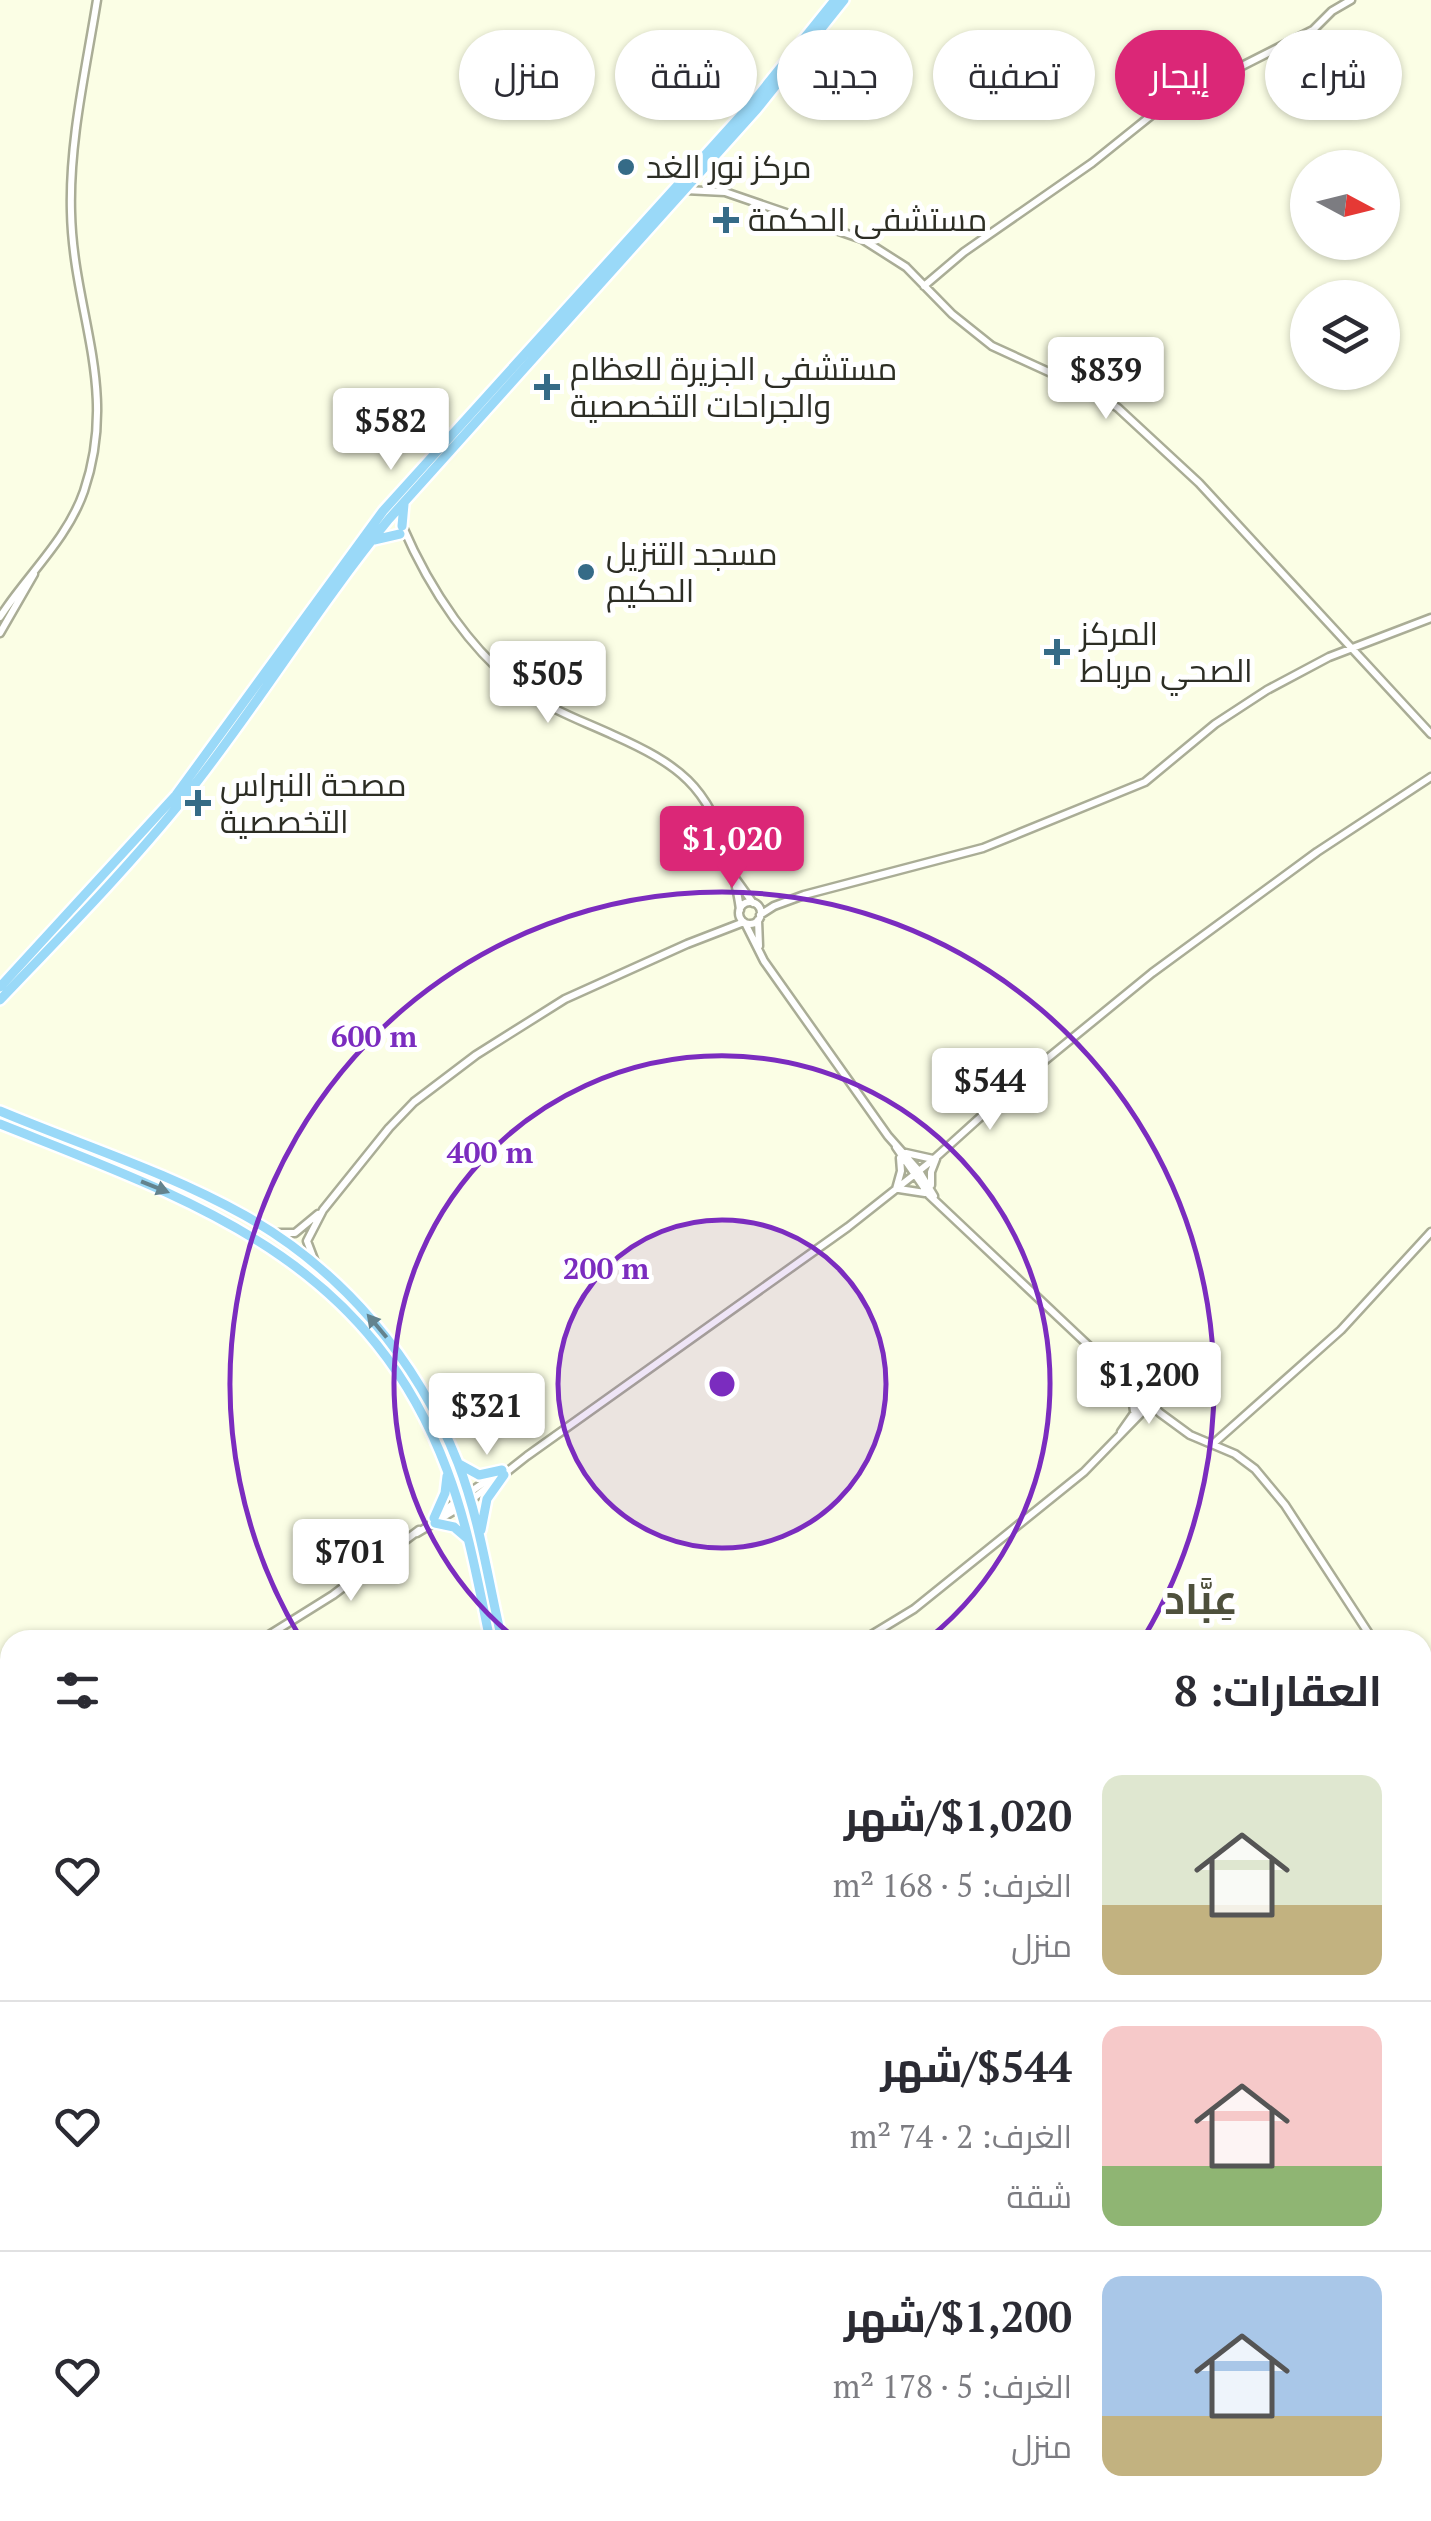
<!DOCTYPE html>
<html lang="ar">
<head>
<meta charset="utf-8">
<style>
  :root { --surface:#fff; --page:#f2f2f3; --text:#2b2b33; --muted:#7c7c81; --line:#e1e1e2; --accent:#db2777 }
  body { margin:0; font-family:"PT Serif",Cairo,serif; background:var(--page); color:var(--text); direction:rtl; height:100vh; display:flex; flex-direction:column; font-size:38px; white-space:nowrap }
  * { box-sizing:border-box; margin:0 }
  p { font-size:32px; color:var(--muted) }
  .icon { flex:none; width:55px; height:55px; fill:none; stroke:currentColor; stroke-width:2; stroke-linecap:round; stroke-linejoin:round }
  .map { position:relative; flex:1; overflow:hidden; direction:ltr }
  .panel { position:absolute; left:0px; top:1630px; width:1432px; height:892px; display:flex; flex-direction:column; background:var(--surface); border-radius:30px 30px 0 0; box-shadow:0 2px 8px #0004; direction:rtl }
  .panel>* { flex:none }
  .top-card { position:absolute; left:30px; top:30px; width:1372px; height:90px; direction:rtl; display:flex; gap:20px }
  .needle { width:65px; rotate:97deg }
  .tools { position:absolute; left:1290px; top:150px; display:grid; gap:20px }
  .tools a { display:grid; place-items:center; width:110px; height:110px; border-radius:50%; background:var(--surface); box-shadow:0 2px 8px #0004; font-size:50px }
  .price { position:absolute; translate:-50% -85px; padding:0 22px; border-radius:10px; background:#fff; color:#222; font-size:32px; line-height:65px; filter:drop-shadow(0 2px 5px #0008) }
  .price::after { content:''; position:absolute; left:50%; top:60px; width:30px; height:22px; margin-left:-15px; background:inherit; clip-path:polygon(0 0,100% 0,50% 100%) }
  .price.active { background:var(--accent); color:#fff }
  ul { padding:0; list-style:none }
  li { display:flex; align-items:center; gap:30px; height:250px; padding:0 50px }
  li+li { border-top:2px solid var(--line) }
  li span { display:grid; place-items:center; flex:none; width:280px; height:200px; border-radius:20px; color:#555 }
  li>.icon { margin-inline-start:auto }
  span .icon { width:120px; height:120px; fill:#fffc; stroke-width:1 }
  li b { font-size:42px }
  h2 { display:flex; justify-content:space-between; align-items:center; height:120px; padding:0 50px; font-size:42px }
  .tag { padding:0 35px; border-radius:45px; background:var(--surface); box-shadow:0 2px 8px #0004; font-size:35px; line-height:90px }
  .tag.active { background:var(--accent); color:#fff }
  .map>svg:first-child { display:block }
  .green { fill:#dbe194 }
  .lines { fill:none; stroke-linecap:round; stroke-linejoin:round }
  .minor-casing { stroke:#aaad96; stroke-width:11 }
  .major-casing { stroke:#fff; stroke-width:14 }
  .minor { stroke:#fff; stroke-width:6 }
  .major { stroke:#9ad9f8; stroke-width:9 }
  .oneway { fill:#63838e }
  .ring { fill:none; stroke:#7b2cbf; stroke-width:5 }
  .poi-dot { fill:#356b87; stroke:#fff; stroke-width:4 }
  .labels { text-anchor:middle; stroke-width:10; stroke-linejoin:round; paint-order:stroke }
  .poi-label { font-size:32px; fill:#2c2d24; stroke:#fff; text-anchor:start }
  .district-label { font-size:42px; font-weight:bold; fill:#4e503c; stroke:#fff }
  .centre { fill:#7b2cbf; stroke:#fff; stroke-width:5 }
  .ring-label { font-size:30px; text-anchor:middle; font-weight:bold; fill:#7b2cbf; stroke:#fff; stroke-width:10; stroke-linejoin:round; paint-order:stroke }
</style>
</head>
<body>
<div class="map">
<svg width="1431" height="2521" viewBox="0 0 1431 2521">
  <rect width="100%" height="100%" fill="#fbfee5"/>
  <!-- green -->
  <path class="green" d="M10,2289v105l-10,8v-106z"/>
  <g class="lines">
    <defs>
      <path id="minor" d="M716,156l-1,18 10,17
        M685,190l40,2 137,47 44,28 46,47 40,32 105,48 21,14 81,75 232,251
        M924,286l40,-34 128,-89 71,-57 150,-76 19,-19 19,-11
        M402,525c27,63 70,130 128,170 26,17 55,27 83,40 65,29 96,51 116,122 4,17 9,35 11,53
        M0,617c27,-42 67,-77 84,-126 35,-103 -11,-179 -13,-279 -2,-70 15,-143 26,-212
        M0,633l34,-59
        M735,878l18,25
        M739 913a11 11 0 1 1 22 0a11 11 0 1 1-22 0Z
        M760,915l14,-9 30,-11 179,-47 162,-66 70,-58 52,-34 62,-33 102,-39
        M758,920l1,26
        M745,923l19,38 124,175 31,35 15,25
        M896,1147l33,48 231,218 30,22 45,19 20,15 30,36 88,135
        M906,1153l27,6
        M931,1185v-13l5,-13
        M896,1189l5,-18 -1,-13
        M899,1189l26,4
        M278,1233h17l23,-19
        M315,1262l-8,-21 16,-31 66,-82 25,-26 62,-47 89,-56 122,-55 57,-22
        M1130,1384l4,27
        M1121,1432l24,-34
        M1214,1443l127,-113 90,-98
        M436,1516l60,-42
        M417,1533l53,-32 57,-45 321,-229 86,-68 92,-83 126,-103 165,-121 114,-75
        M261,1640l72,-45 86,-65
        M863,1640l51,-31 170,-137 67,-69
        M1422,1736l9,24
        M0,1801l10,-6
        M1422,2030l9,-7
        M0,2182l10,6
        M0,2194l10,6
        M0,2243l10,-9"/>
      <path id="major" d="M402,526l2,-22
        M374,540l26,-6
        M0,987l176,-192 207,-284 370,-409 82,-102
        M0,1000c63,-66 128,-132 185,-203 72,-90 131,-189 204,-278l368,-410 87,-109
        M0,1111c81,34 167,61 244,104 98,55 173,144 214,248 22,57 30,118 44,177
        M0,1124c193,77 367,133 447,346 21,55 31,113 43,170
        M459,1464l20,11 23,-5
        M434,1518l11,-25 2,-17
        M435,1523l19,4 14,12
        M481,1530l6,-31 17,-24
        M215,2521l5,-9
        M228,2521l5,-9"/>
    </defs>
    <!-- minor casing -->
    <use href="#minor" class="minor-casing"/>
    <!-- major casing -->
    <use href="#major" class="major-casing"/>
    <!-- minor -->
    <use href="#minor" class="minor"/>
    <!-- major -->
    <use href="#major" class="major"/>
  </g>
  <!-- one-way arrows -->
  <defs><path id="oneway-solid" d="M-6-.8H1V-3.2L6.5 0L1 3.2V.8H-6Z" transform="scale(2.5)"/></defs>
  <g class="oneway">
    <use href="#oneway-solid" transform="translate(155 1187) rotate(22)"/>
    <use href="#oneway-solid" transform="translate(377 1326) rotate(-130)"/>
  </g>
  <!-- distance rings -->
  <circle cx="722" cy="1384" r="164" fill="#7b2cbf" fill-opacity=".12"/>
  <g class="ring">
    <circle cx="722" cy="1384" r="164"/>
    <path d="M516 1639A328 328 0 1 1 928 1639"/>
    <path d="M300 1637A492 492 0 1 1 1144 1637"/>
  </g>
  <!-- markers -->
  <g class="poi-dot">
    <circle cx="626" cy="167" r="10"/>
    <path d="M721 205h10v10h10v10h-10v10h-10v-10h-10v-10h10z"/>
    <path d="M542 372h10v10h10v10h-10v10h-10v-10h-10v-10h10z"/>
    <circle cx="586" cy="572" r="10"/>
    <path d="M1052 637h10v10h10v10h-10v10h-10v-10h-10v-10h10z"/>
    <path d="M193 788h10v10h10v10h-10v10h-10v-10h-10v-10h10z"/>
  </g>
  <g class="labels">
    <!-- poi labels -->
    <g class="poi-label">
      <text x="646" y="178">مركز نور الغد</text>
      <text x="748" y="231">مستشفى الحكمة</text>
      <text x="570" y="380">مستشفى الجزيرة للعظام<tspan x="570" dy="37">والجراحات التخصصية</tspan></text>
      <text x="606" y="565">مسجد التنزيل<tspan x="606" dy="37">الحكيم</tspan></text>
      <text x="1080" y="645">المركز<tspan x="1080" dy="37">الصحي مرباط</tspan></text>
      <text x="220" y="796">مصحة النبراس<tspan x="220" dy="37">التخصصية</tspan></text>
    </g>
    <!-- district labels -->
    <g class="district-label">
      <text x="1201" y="1614">عِبَّاد</text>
    </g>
  </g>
  <circle cx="722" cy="1384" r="15" class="centre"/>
  <g class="ring-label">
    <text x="374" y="1047">600 m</text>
    <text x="490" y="1163">400 m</text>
    <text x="606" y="1279">200 m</text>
  </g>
</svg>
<div class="tools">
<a><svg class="needle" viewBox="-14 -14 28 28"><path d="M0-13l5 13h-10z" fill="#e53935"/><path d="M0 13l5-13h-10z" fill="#7c7c81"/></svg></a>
<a><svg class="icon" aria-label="layers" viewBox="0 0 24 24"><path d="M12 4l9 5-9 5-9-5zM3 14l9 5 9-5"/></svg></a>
</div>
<b class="price" style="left:1106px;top:422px">$839</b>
<b class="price" style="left:391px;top:473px">$582</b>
<b class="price" style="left:548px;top:726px">$505</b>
<b class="price active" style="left:732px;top:891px">$1,020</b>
<b class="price" style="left:990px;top:1133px">$544</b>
<b class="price" style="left:1149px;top:1427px">$1,200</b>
<b class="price" style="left:487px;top:1458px">$321</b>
<b class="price" style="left:351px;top:1604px">$701</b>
<div class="top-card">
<a class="tag">شراء</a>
<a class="tag active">إيجار</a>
<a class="tag">تصفية</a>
<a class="tag">جديد</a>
<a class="tag">شقة</a>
<a class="tag">منزل</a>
</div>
<section class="panel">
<h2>العقارات: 8<svg class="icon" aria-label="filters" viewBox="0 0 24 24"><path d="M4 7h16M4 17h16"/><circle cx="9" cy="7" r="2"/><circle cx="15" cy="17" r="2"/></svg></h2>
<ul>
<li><span style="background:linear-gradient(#dfe7d0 65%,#c2b280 0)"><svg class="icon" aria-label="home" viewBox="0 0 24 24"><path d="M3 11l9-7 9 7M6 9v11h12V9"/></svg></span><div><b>$1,020/شهر</b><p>الغرف: 5 · 168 m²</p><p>منزل</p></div><svg class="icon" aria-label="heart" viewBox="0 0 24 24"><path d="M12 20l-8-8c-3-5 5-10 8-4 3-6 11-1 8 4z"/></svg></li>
<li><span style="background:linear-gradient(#f6c9c9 70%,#8fb573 0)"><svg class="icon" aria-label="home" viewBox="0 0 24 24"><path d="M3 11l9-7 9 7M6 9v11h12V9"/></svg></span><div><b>$544/شهر</b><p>الغرف: 2 · 74 m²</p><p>شقة</p></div><svg class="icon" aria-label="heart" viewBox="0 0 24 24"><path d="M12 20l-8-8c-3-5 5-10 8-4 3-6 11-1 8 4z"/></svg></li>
<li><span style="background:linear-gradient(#a9c7e8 70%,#c2b280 0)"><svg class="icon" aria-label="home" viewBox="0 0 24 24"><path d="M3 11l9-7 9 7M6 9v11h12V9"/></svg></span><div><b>$1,200/شهر</b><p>الغرف: 5 · 178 m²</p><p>منزل</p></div><svg class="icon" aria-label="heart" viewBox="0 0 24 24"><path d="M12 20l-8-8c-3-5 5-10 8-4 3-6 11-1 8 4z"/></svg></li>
</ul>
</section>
</div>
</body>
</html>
